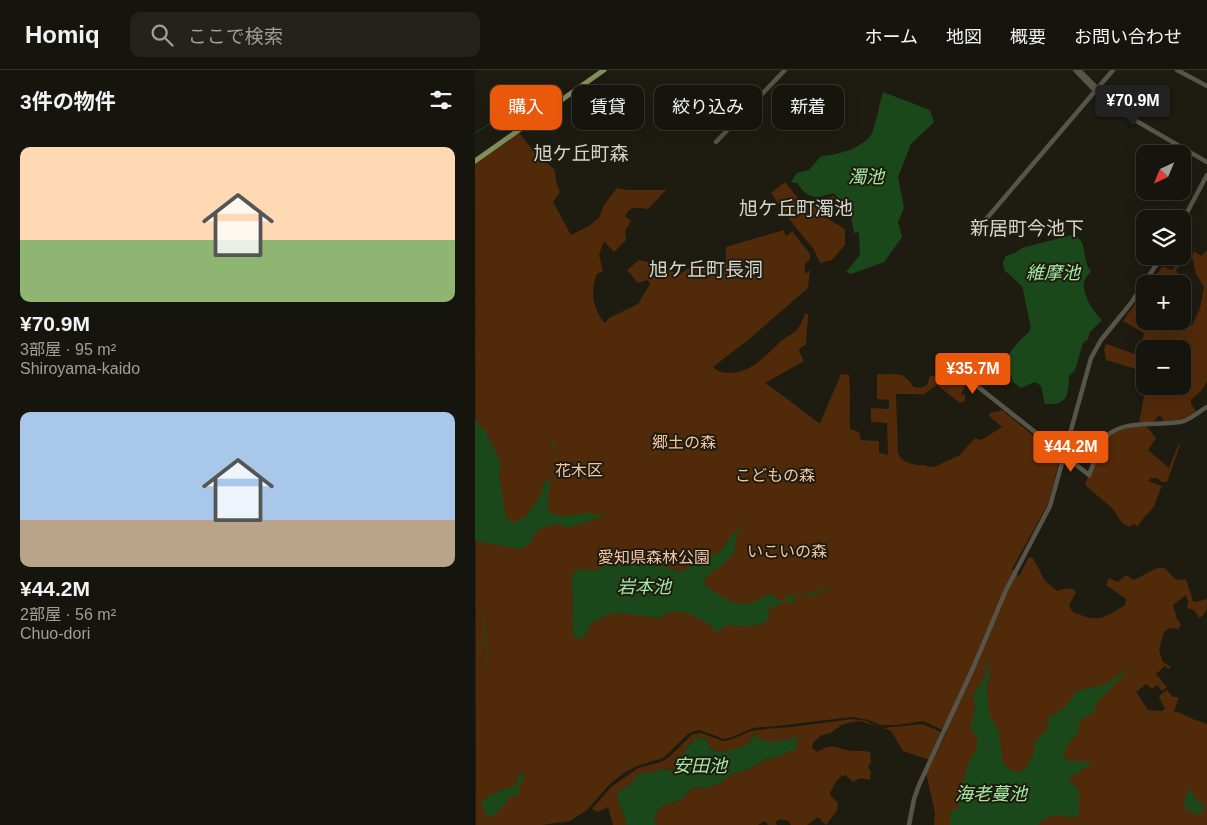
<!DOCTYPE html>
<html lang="ja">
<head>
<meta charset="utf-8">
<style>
  :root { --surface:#16150d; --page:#23221b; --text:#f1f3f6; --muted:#9e9f9d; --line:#35342e; --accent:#ea580c }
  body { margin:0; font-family:Arial,"Noto Sans JP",sans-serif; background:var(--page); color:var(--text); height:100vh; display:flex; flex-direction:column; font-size:19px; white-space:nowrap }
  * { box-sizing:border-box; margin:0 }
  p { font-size:16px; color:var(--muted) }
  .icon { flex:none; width:28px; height:28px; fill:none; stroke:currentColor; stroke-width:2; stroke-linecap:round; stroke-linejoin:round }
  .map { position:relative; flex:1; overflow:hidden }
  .side { display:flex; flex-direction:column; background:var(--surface); width:475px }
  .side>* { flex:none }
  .hud { position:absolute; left:15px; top:15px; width:475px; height:45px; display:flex; gap:10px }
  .needle { width:32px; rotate:224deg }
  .fabs { position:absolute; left:661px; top:75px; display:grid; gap:10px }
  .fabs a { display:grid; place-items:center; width:55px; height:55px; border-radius:10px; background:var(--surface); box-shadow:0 5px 20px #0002,0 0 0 1px var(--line); font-size:25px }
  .price { position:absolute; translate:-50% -42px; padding:0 11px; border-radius:5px; background:var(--accent); color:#fff; font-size:16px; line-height:32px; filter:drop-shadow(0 1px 2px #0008) }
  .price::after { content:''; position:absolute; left:50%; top:30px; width:15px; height:11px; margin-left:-8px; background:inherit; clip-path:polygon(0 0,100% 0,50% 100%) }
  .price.active { background:#222; color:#fff }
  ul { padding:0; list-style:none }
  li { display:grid; align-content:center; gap:10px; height:265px; padding:0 20px }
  li span { display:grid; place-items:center; height:155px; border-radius:10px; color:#555 }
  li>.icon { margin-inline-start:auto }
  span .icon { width:90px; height:90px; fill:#fffc; stroke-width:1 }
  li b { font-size:21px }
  h2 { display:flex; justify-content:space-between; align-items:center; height:60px; padding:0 20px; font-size:21px }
  .chip { padding:0 18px; border-radius:10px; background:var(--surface); box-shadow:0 5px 20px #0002,0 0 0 1px var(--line); font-size:18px; line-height:45px }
  .chip.active { background:var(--accent); color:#fff }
  header { display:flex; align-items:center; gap:30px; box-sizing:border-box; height:70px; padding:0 25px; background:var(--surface); border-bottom:1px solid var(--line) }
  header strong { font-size:24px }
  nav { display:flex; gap:28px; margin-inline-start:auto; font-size:18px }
  .search { width:350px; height:45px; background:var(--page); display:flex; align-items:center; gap:12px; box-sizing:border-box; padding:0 18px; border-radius:10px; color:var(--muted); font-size:19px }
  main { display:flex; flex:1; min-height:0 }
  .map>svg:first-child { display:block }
  .green { fill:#512a0a }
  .water { fill:#1b481b }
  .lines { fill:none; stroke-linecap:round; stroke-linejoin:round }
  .stream { stroke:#1b481b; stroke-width:1 }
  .secondary { stroke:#575549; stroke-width:4.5 }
  .primary { stroke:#838f5c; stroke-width:5 }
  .labels { text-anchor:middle; stroke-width:4; stroke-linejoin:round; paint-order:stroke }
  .park-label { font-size:16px; fill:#f4c4a3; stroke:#1e1c11 }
  .water-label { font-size:18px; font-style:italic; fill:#a3e7a0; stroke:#1e1c11 }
  .quarter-label { font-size:19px; fill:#d5d4cd; stroke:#1e1c11 }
</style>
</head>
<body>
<header>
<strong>Homiq</strong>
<div class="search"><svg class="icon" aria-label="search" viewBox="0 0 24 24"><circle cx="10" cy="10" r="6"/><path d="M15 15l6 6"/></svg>ここで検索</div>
<nav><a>ホーム</a><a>地図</a><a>概要</a><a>お問い合わせ</a></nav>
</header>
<main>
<section class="side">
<h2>3件の物件<svg class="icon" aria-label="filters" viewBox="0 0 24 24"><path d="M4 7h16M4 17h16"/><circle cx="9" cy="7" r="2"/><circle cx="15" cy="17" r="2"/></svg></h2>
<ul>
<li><span style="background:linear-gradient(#ffd9b3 60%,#8fb573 0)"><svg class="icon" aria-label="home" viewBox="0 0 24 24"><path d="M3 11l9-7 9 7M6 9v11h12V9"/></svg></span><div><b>¥70.9M</b><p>3部屋 · 95 m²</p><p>Shiroyama-kaido</p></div></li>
<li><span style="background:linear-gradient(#a9c7e8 70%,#b9a48a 0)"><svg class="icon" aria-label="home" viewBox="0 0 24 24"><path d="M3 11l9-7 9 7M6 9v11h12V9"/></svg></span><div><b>¥44.2M</b><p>2部屋 · 56 m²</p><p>Chuo-dori</p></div></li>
</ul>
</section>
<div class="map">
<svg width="732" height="755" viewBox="0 0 732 755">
  <rect width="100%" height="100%" fill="#1e1c11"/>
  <!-- green -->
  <path class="green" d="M43,61l14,18 23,21 1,12 4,10 -7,10 18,33 18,-9 10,-8 5,-13 13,-17 9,2h40l-18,19c-10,-1 -17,-4 -23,7l6,5 -6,10 1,9 -12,12 -10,-11 -5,14 4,16 -6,3c-7,16 -5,35 8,49l4,-5 29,-14 12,-20 -2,-4 -10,3 -11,-13 12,-10 13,3 4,3 12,1 9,9 15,-10 2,3 19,-8 10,2 3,-2v-14l58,-17 1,5 2,1 5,-5 18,23v5l-5,5v10l5,-4 -2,18 -60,52 -35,27c5,5 11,6 18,6 21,-2 31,-14 46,-28 14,-15 19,-6 28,-31h3l-2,31 -5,2 -2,4 5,10 -39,22c18,12 34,25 51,38l4,2 21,-49 8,1c2,18 0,36 1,54l9,3 2,8 18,1v12l9,2 -1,-32 -16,-1v-14l18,1v-9l-12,-1v-25c17,1 27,-4 36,13l7,1 7,-3 3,-9 27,-1 10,7 -6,12 4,1v6l-5,2 -23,-18 -14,10 -4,-1h-23l2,59c4,10 15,12 24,12 4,0 7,2 12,2l26,-12 15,-17 6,2 21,-13 -13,-11 1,-3 12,-3 55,45 2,7 -11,42 -36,65 7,7 10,-19 4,1 12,23 12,10c6,-2 15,-5 19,1l-7,14 4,6c26,11 30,7 52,-7l1,-6 -20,-14 3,-7 9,4 8,-7 8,5 23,-12h8l11,12 10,-1 7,22 3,1 11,-3c0,8 0,15 -8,19l-5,-8 -7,-2 1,-7 -2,-6 -13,10 4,14 4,5 -2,5 -9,-1 -6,4 -5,19 4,11 8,5 -2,2 -4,-3 -9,8 11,13 -5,4 -5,-6 -5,4 -6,-5 -10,8 12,18 13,1 4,-2 -6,-12 2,-3 6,-4 6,7h6l-6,17 3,-3 19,9 12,4v101h-273l1,-12 -9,-40 21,-41 -24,-11 -25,4h-18l-11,-5 -17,-3 -75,9 -24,2 -23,10 -6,1 -25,-9 -10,3 -26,25 -26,8 -12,6 -16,13 -22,25 -17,11 -28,4h-66l-1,-664z
    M310,112l18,23 30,-9 7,7 -16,2 -4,9 25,15v16l-13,15 -12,3 -7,-15 -21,-25 -21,-30z
    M732,180v131l-4,8 -12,11v4l5,7c-10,9 -19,9 -32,10l-2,-4 -4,-1 -4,6 -15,1 7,-37h37v-37h-38v26l-3,-4 -36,-11 -2,-11 2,-5 29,10 6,-3 3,-18 -21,-12 22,-31v31h35l12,5 8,-18 4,-21 -8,-13 -4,-18 2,-5 7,5z
    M708,188l-1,5 -6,7 11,22 -4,8v-16h-33l13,-18 8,4 3,-1 1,-6z
    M671,356l10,12 -8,12 21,18 10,-25 1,2 -13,37h-5l-5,-4h-6l-3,3 14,5c-3,6 -5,14 -8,20 -5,8 -13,13 -16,21l-4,-3 -5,3 -7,-4 -9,-14 -28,-24c17,-40 13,-55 61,-59z
    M378,649l13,2 10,5 -16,-5 -13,2 -6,2 -10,8 -10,2 -8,8 -1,5 5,4c15,-9 16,-5 30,-2 6,2 16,0 23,2l1,11 -3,4 3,5 -1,8 -10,-2 -7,4 -7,-7c-9,1 -12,11 -16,18v2l8,8 -1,8 -11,14 -8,-8 -11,8h-16l-2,-4 -9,-2 -5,3 2,3h-9l-3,-4 -7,4h-101l-3,-6 2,-7 8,-7 17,-5 7,-9 8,-4 10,1 6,-2 8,-3 10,-8 19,-6 18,-10 8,-1 9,-5 12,-3 2,-12c-9,2 -28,7 -37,2 -3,-2 -4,-4 -7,-6l-7,11c-12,5 -26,10 -37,3l-3,-8 -5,-3c-21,5 -18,27 -27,32 -5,2 -10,-1 -15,1 -18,5 -29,14 -43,27l10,28h-14l-5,-18 -11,5 -5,-3 19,-22 27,-19 23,-6 8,-5 24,-23 8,-1 22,8 7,-1 21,-9 14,-2 27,-2z
    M447,654l19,8 -11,28 -27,-9 -12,-20 -8,-3z"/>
  <!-- water -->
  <path class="water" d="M408,22l47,18 4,12 -23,22 -13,33 6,31 -6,14 4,15 -18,25 -33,12 -5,-2 14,-17 -1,-23 -5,1 -6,-31 -10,-4 -4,-5c-19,6 -25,7 -37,-10l-6,-1 6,-9 12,-3 12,-14c17,-1 39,-7 50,-21 4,-6 9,-34 12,-43z
    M597,165c18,5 8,24 19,36 -2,3 -6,7 -7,11 -2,12 9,30 18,38l-12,12 -2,7 -5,4 -8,27 -6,6c-1,19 0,29 -24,28l-4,-18 -6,-4 -14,6 -8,-6 -2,-7 -4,-2 -13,9c9,-8 9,-10 12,-21 3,-11 15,-22 23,-29l2,-4 -9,-42 -18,-16 -1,-8 3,-6 9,-3 7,-5z
    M0,349l5,8 5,3 16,33 -2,12 7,44 8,3 6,-2 6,-4 15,-21 3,-11 10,-11 1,-17 -1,-8h-2v-6l2,-1c2,17 2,26 -5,42l2,2 -2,2c0,10 -3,17 1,26l14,3 27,-3c8,4 14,-1 20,-6 -8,8 -18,14 -30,17 -5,2 -7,0 -12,4 -12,-9 -32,-1 -38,12l1,3 -12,6 -45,-8z
    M272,453l-9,9 -5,22 -9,10 -16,11 -4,5 1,5c12,9 30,23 47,18 6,-2 11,-7 18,-9l12,7 4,-1 1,-6c17,5 32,-5 46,-8l-20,9 -20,2 -1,2 4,1 -5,4 -3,-3 -14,6h-6l2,9c-7,11 -21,11 -33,10 -4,0 -8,-2 -12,0 -3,2 -4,4 -6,7 -14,-12 -42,-32 -59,-15l-39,-5 -11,1 -19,9 -5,12 -8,5 -5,-5 -1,-60 7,-6 15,2 12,-6 12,-3 21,-2 9,-5 8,1 5,-4c-5,9 1,18 12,16l5,5 31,-17 8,-2 8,-8 7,-12z
    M516,583c1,6 -1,8 -5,12l4,9 -3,13 2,26 10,20 4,31 13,9 10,-5 8,-16 1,-10 14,-15 -2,-8 18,-12 12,-16 29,-7 25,-17 -35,36 -2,9 -15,9 -1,12 -7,6 -8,15 6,7 25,1 -26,17 11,12v24l-10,3c-12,-7 -22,-1 -32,7h-87v-13l9,-4 2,-18 8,-30 5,-5 4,-15 -8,-13 5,-16 -2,-17c7,-10 15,-16 11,-29l6,-6z
    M279,664l7,6 13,2 24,-5 -2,13 -12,3 -9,5 -9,1 -17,10 -19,6 -10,8 -8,3 -6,2 -10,-1 -8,4 -7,9 -17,5 -8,7 -2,7 3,6h-30l-10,-28 2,-6 11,-6 6,-9 6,-3 12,-1 6,-3 13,1 4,-2 7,-17 5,-6 6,-6 7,-2 5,3 3,8c12,8 24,0 37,-3z
    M45,700l5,9 -5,5 -2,11 -9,2 -3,6 -13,13 -2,1 -5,-3 -4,-6 1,-8 13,-8 20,-7z
    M714,717l7,13 7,4 1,6 -4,5 -14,-5 -2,-9z"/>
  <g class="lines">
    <!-- stream -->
    <path class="stream" d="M0,63l63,-40
      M0,533c11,12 13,26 5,41
      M9,563l4,22 -4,14
      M2,581l2,-5"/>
    <!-- secondary -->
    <path class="secondary" d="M600,0l34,35 98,57
      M604,0l36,36
      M702,0l30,16
      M241,72l69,-72
      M708,150l24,-45
      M501,161l137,-161
      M487,304l127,101c5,-11 9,-29 17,-38 17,-19 56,-10 78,-16 8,-3 16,-10 23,-14
      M434,755l5,-26 5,-14 55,-119 32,-76 44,-84 41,-148 10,-18 30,-37 31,-47"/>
    <!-- primary -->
    <path class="primary" d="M0,91l129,-91"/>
  </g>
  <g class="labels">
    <!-- park labels -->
    <g class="park-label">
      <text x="209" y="378">郷土の森</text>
      <text x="104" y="406">花木区</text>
      <text x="300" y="411">こどもの森</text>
      <text x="312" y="487">いこいの森</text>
      <text x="179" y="493">愛知県森林公園</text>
    </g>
    <!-- water labels -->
    <g class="water-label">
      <text x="391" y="113">濁池</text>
      <text x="578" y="209">維摩池</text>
      <text x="169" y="523">岩本池</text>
      <text x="225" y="702">安田池</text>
      <text x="516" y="730">海老蔓池</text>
    </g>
    <!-- quarter labels -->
    <g class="quarter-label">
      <text x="106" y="90">旭ケ丘町森</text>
      <text x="321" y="145">旭ケ丘町濁池</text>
      <text x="552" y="165">新居町今池下</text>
      <text x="231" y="206">旭ケ丘町長洞</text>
    </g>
  </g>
</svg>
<div class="fabs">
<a><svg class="needle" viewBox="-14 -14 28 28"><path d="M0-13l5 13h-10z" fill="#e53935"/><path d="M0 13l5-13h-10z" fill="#9e9f9d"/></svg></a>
<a><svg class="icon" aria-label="layers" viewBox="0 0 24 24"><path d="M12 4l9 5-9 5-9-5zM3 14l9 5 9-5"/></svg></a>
<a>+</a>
<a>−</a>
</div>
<b class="price active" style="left:658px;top:57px">¥70.9M</b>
<b class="price" style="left:498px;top:325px">¥35.7M</b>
<b class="price" style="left:596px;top:403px">¥44.2M</b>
<div class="hud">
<a class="chip active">購入</a>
<a class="chip">賃貸</a>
<a class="chip">絞り込み</a>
<a class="chip">新着</a>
</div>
</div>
</main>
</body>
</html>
